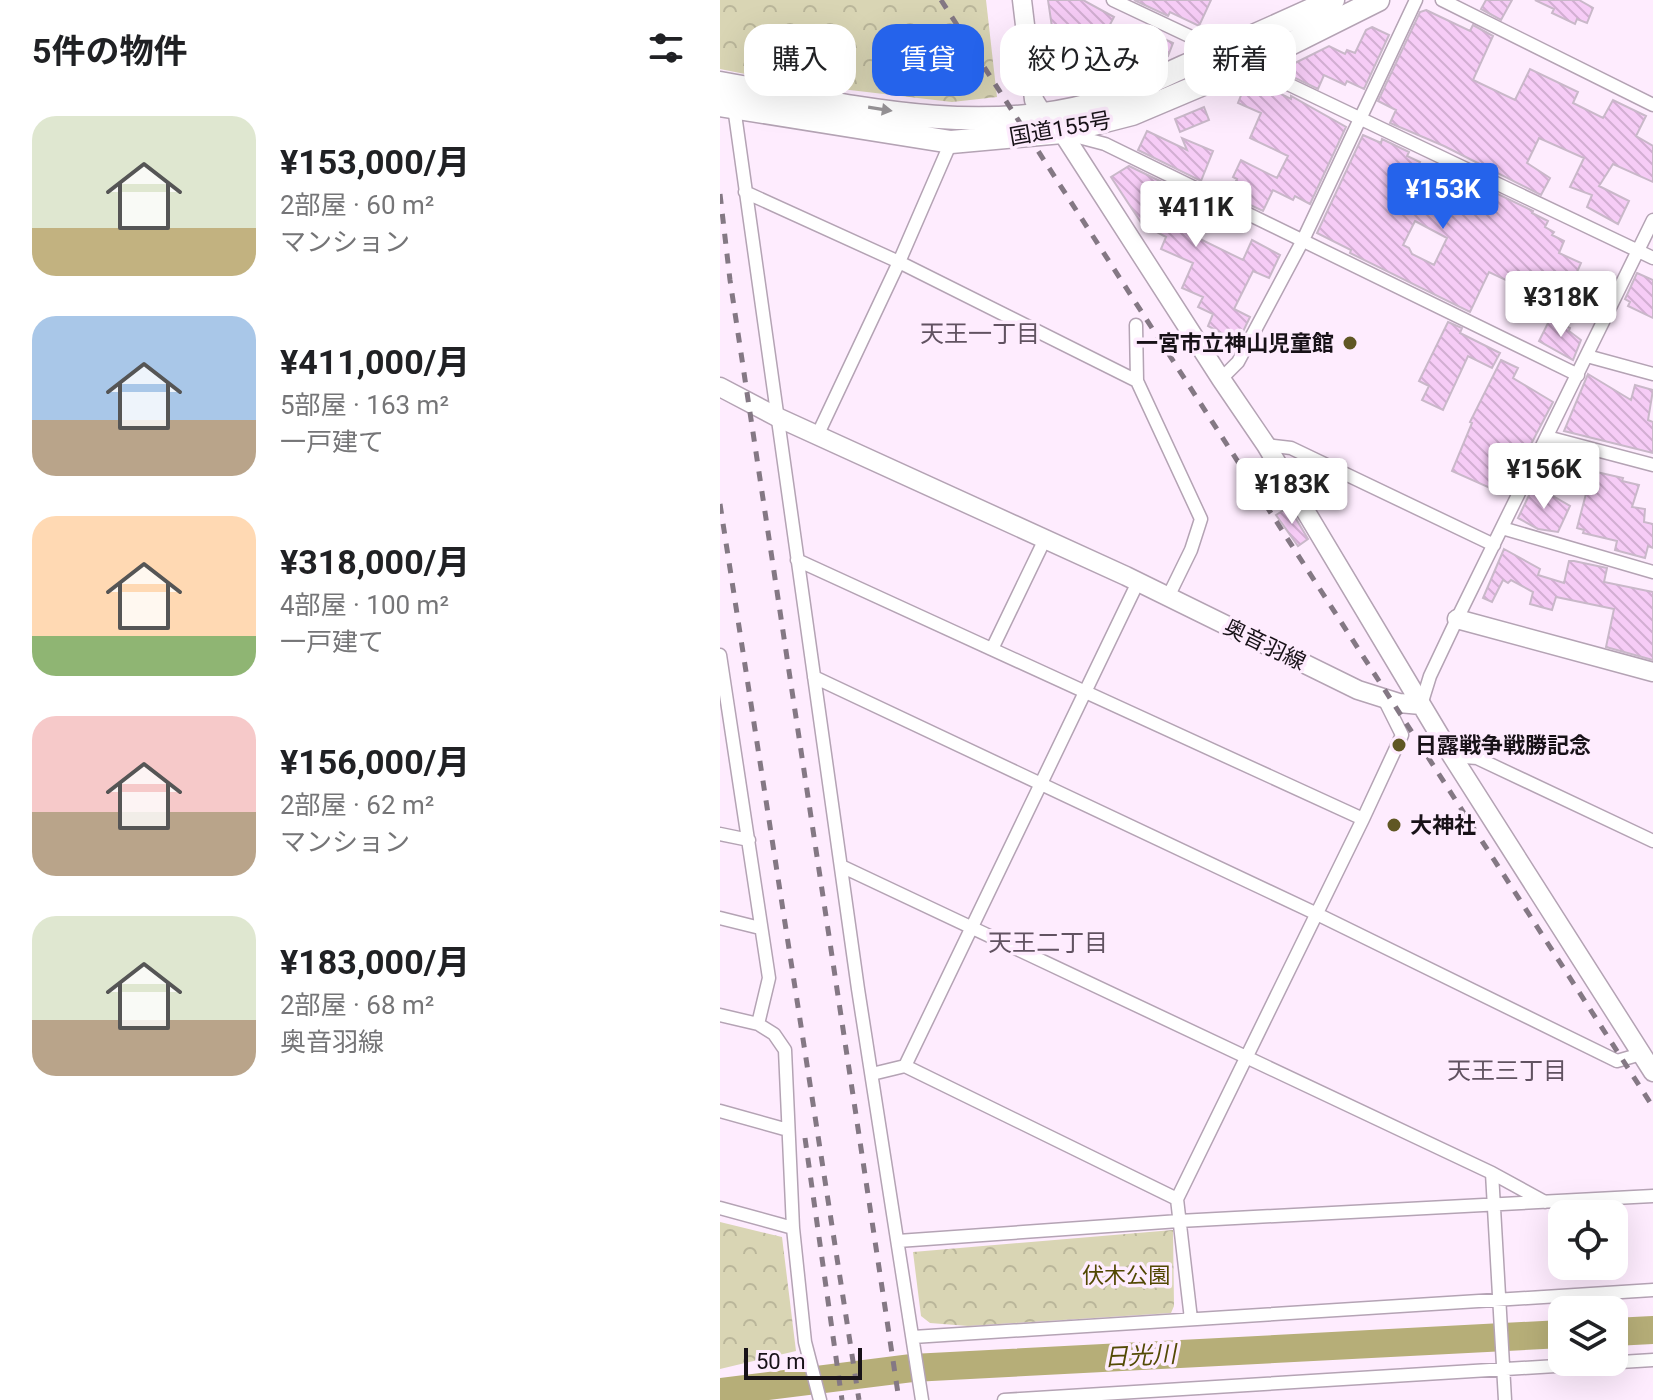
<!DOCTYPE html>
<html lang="ja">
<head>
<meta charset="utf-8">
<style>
  :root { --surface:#fff; --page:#f2f2f2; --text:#202124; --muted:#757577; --accent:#2563eb }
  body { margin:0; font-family:Roboto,"Noto Sans JP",sans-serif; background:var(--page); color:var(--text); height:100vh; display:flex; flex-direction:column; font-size:30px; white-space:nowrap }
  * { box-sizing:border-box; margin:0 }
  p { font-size:26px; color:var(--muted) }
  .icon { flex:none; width:44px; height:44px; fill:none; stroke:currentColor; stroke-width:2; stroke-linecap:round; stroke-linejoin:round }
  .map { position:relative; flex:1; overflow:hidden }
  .details { display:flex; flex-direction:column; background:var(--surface); width:720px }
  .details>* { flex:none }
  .top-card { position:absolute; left:24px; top:24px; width:760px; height:72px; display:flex; gap:16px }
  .tools { position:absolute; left:828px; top:1200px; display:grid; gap:16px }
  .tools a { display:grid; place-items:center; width:80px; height:80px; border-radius:16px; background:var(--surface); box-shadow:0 8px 32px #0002; font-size:40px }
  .scale { position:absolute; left:24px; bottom:20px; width:118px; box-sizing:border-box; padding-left:8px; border:4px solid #181218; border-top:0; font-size:22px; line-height:28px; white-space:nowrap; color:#181218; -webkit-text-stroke:6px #feecfe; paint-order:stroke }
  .price { position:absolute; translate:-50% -68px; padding:0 18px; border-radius:8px; background:#fff; color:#222; font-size:26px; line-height:52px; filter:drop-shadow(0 2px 4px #0008) }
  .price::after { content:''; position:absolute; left:50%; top:48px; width:24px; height:18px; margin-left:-12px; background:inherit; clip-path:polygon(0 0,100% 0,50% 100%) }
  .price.active { background:var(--accent); color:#fff }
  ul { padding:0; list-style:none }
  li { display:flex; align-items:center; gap:24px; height:200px; padding:0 32px }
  li span { display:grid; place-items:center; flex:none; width:224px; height:160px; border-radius:24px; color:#555 }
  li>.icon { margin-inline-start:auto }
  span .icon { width:96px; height:96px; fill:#fffc; stroke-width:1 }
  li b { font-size:34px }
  h2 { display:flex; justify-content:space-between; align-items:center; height:96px; padding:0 32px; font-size:34px }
  .pill { padding:0 28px; border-radius:24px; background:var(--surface); box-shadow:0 8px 32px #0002; font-size:28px; line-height:72px }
  .pill.active { background:var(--accent); color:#fff }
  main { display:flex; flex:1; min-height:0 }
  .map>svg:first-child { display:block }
  .park { fill:url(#park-crowns) }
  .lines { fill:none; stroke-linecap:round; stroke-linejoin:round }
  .river { stroke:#b6ae78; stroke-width:28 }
  .building { fill:url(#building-back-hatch); stroke:#c9b8c9; stroke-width:2; fill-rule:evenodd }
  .street-casing { stroke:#b4a3b4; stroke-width:15 }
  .secondary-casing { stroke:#b4a3b4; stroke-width:21 }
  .highway-casing { stroke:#b4a3b4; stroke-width:25 }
  .street { stroke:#fff; stroke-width:12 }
  .secondary { stroke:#fff; stroke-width:18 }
  .highway { stroke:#fff; stroke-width:22 }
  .rail { stroke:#847884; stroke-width:5; stroke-dasharray:10 10; stroke-linecap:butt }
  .oneway { fill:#979497 }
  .poi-dot { fill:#605724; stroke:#feecfe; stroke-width:3 }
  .labels { text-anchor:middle; stroke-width:7; stroke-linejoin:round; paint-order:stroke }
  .street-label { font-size:22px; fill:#181218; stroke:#feecfe }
  .poi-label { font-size:22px; font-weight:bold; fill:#181218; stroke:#feecfe; text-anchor:start }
  .park-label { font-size:22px; fill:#524803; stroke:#feecfe }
  .neighbourhood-label { font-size:24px; fill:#615261; stroke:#feecfe }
  .water-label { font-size:24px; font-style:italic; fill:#534a05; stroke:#feecfe }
</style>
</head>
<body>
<main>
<section class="details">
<h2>5件の物件<svg class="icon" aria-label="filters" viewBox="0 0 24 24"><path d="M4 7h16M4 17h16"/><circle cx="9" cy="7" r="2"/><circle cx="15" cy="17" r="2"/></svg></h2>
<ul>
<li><span style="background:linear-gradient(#dfe7d0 70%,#c2b280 0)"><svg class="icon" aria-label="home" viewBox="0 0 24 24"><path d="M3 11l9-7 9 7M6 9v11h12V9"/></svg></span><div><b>¥153,000/月</b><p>2部屋 · 60 m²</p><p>マンション</p></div></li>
<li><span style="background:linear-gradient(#a9c7e8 65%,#b9a48a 0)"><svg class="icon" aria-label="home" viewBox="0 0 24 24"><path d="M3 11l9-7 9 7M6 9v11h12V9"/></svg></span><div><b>¥411,000/月</b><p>5部屋 · 163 m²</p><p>一戸建て</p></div></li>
<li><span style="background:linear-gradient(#ffd9b3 75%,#8fb573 0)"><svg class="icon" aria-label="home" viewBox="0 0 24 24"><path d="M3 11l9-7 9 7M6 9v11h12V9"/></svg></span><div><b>¥318,000/月</b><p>4部屋 · 100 m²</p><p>一戸建て</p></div></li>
<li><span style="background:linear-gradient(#f6c9c9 60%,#b9a48a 0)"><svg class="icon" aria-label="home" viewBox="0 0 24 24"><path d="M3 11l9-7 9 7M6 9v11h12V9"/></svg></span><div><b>¥156,000/月</b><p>2部屋 · 62 m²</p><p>マンション</p></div></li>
<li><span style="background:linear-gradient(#dfe7d0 65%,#b9a48a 0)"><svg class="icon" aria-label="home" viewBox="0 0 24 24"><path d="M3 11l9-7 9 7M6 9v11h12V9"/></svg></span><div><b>¥183,000/月</b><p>2部屋 · 68 m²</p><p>奥音羽線</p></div></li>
</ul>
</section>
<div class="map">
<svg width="933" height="1400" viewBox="0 0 933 1400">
  <defs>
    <pattern id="park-crowns" width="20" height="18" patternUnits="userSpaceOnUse" patternTransform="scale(2)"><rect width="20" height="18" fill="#d9d5b4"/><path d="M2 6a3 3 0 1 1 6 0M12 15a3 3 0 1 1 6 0" fill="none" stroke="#bab69a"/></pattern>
    <pattern id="building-back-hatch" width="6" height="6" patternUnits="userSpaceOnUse" patternTransform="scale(2)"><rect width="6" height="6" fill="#f6ccf6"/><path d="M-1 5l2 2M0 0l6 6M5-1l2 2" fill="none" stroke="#d2aed2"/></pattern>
  </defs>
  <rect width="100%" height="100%" fill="#feecfe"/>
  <!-- park -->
  <path class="park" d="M0,0h266l11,97 -45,5 -162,-19 -70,-14z
    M0,1222l62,15 14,114 -76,18z
    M453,1230l1,76 -3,7 -203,13 -38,-3 -9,-7 -8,-64z"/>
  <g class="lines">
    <!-- river -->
    <path class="river" d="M894,1332l39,-2
      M0,1392l192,-24 650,-34"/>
  </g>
  <!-- building -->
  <path class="building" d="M328,0h35l31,17 -19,36 -5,-2 -18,35 -12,-5z
    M414,0h77l-12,26 -29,-14 -2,4z
    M766,0h26l-11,20 -20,-11z
    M815,0h44l14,8 -6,15 -10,-4 -2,5 -23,-11 2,-4z
    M706,10l44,21 3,-6 20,11 -20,44 42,20 15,-31 48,23 -5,11 30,15 10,-18 33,16 -10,20 17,10v36l-40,-18 -14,22 30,15 -11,23 -31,-17 5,-12 -22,-8 14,-29 -45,-20 -12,25 23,15 -9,17 -97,-49 -54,-23 6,-13 -18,-9 42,-89z
    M428,26l13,7 -1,4 13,6 -5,13 -10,-4 -4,9 -18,-7z
    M652,27l17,8 -25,54 -17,-8 -2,4 -21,-10 -6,14 -25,-12 2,-14 34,-17 16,8 2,-4 8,3 11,-23z
    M531,85l20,9 2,-4 18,9v-3l55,31 -36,77 -15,-8 -2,4 -20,-10 -10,21 -34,-16 8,-16 -4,-2 8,-17 36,18 11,-22 -38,-18 11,-25 -23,-10 6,-15 5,1z
    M484,107l5,13 -29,12 -5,-13z
    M427,131l40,19 -5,-12 31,13 -12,30 -63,-31z
    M643,135l18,8 1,-4 27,13 -2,4 13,6 -4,10 23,10 7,-13 87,42 -1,2 16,8 -3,6 9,5 -2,3 12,6 -5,12 22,10 -23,52 -22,-10 2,-3 -5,-3 3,-5 -47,-22 -19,40 -120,-59 1,-3 -34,-17zM695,221l32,17 -13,27 -22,-11 -3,-6 -6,-3z
    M409,166l64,31 -3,5 8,3 -5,12 14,7 -7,15 43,21 9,-20 28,15 -11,23 -16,-7 -19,38 16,8 -12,25 -30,-16 5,-12 -15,-7 5,-10 -21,-9 11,-25 -32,-14 5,-12 -24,-13 -31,-47z
    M917,273l16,7v38l-25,-12 2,-4 -5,-3z
    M830,319l20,9 -1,3 12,9 -8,20 -34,-19z
    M728,322l14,6 -2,5 40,20 -8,15 -24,-12 -25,54 -21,-10 7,-14 -10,-5z
    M781,360l17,8 -5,10 40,24 -26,50 -9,-4 -19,44 -47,-21 20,-48 -2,-1z
    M868,374l43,26 4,-15 18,5 -5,30 5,2v31l-89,-22z
    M872,471l31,7 -1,3 17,4 -7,22 13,2 -1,13 9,2v24l-5,-2 -3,12 -30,-8 2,-9 -34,-8 1,-3 -7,-2z
    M814,485l36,21 -12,26 -20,-3 -20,-11z
    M569,507l19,32 -10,7 -22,-31z
    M784,549l36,20 -2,6 26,8 5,-22h5l33,7 -3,14 49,10v68l-47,-13 8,-38 -58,-12 -4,13 -22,-6 3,-12 -22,-12 -3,3 -5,-3 -11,22 -9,-4z"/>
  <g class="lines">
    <defs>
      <path id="street" d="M393,0l108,51
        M722,0l211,105
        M528,65l405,193
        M14,107l124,882 64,411
        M347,134l38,10 473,231
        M25,192l154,70 238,119
        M416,325l1,56 64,138 -10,31 -23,47
        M867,356l66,18
        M501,379l17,-17 65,-122 113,-240
        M97,436l82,-174 52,-120
        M827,437l106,28
        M546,445l25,3 203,97
        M782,528l151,44
        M77,560l566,259
        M272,649l53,-110
        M0,655l49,323 -11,46 16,10 11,16 8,178 12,114 15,58
        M94,677l503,237 300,147 24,-7
        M701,705l9,-29 27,-57 196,-399
        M732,756l25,2 176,83
        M0,834l29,6
        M121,866l651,307 53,29
        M0,918l40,10
        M0,1015l38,9
        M185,1066l233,-484
        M152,1074l33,-8 272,133 186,-380 39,-84 -18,-36
        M0,1111l68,19
        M772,1173l13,227
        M457,1199l14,120
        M0,1208l73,20
        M178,1241l281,-20 474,-25
        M193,1337l740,-47
        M284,1400l649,-40"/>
      <path id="secondary" d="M302,0l12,100 8,13 20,19 159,247 45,66 186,311 201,316
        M0,387l57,30 349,159 232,114 41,13 22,2
        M737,619l196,53"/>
      <path id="highway" d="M0,83c122,21 251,55 373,21 31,-8 61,-24 90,-37 50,-22 100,-44 150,-67
        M0,105l231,37 111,-10 70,-18 116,-49 130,-65"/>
    </defs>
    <!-- street casing -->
    <use href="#street" class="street-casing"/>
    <!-- secondary casing -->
    <use href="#secondary" class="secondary-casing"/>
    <!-- highway casing -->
    <use href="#highway" class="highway-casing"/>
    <!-- street -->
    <use href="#street" class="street"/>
    <!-- secondary -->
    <use href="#secondary" class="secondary"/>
    <!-- highway -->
    <use href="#highway" class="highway"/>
    <!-- rail -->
    <path class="rail" d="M221,0l712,1107
      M0,194l10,86 169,1120
      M0,504l139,896
      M85,1138l37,262"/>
  </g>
  <!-- one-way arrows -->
  <defs><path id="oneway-solid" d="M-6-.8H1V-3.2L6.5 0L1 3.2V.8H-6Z" transform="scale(2)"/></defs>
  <use class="oneway" href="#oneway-solid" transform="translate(160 109) rotate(9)"/>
  <!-- markers -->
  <g class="poi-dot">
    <circle cx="630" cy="343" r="8"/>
    <circle cx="679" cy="745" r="8"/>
    <circle cx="674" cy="825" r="8"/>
  </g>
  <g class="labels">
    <!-- street labels -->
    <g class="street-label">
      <text transform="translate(340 128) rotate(-10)" y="8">国道155号</text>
      <text transform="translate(545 644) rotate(26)" y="8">奥音羽線</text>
    </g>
    <!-- poi labels -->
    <g class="poi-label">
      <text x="614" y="351" text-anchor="end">一宮市立神山児童館</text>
      <text x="695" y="753">日露戦争戦勝記念</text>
      <text x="690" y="833">大神社</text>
    </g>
    <!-- park labels -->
    <g class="park-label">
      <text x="406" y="1283">伏木公園</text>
    </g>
    <!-- neighbourhood labels -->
    <g class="neighbourhood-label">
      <text x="260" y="342">天王一丁目</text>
      <text x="328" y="951">天王二丁目</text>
      <text x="787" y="1079">天王三丁目</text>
    </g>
    <!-- water labels -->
    <g class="water-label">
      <text transform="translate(420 1356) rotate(-3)" y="8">日光川</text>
    </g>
  </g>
</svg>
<div class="tools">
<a><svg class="icon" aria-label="locate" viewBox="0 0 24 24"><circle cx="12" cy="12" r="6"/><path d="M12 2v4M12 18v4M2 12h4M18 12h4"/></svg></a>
<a><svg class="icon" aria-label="layers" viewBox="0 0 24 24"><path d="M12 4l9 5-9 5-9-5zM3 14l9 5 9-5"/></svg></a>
</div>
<div class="scale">50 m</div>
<b class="price active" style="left:723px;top:231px">¥153K</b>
<b class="price" style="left:476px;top:249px">¥411K</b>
<b class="price" style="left:841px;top:339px">¥318K</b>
<b class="price" style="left:824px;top:511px">¥156K</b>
<b class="price" style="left:572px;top:526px">¥183K</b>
<div class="top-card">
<a class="pill">購入</a>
<a class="pill active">賃貸</a>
<a class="pill">絞り込み</a>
<a class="pill">新着</a>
</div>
</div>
</main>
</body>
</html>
